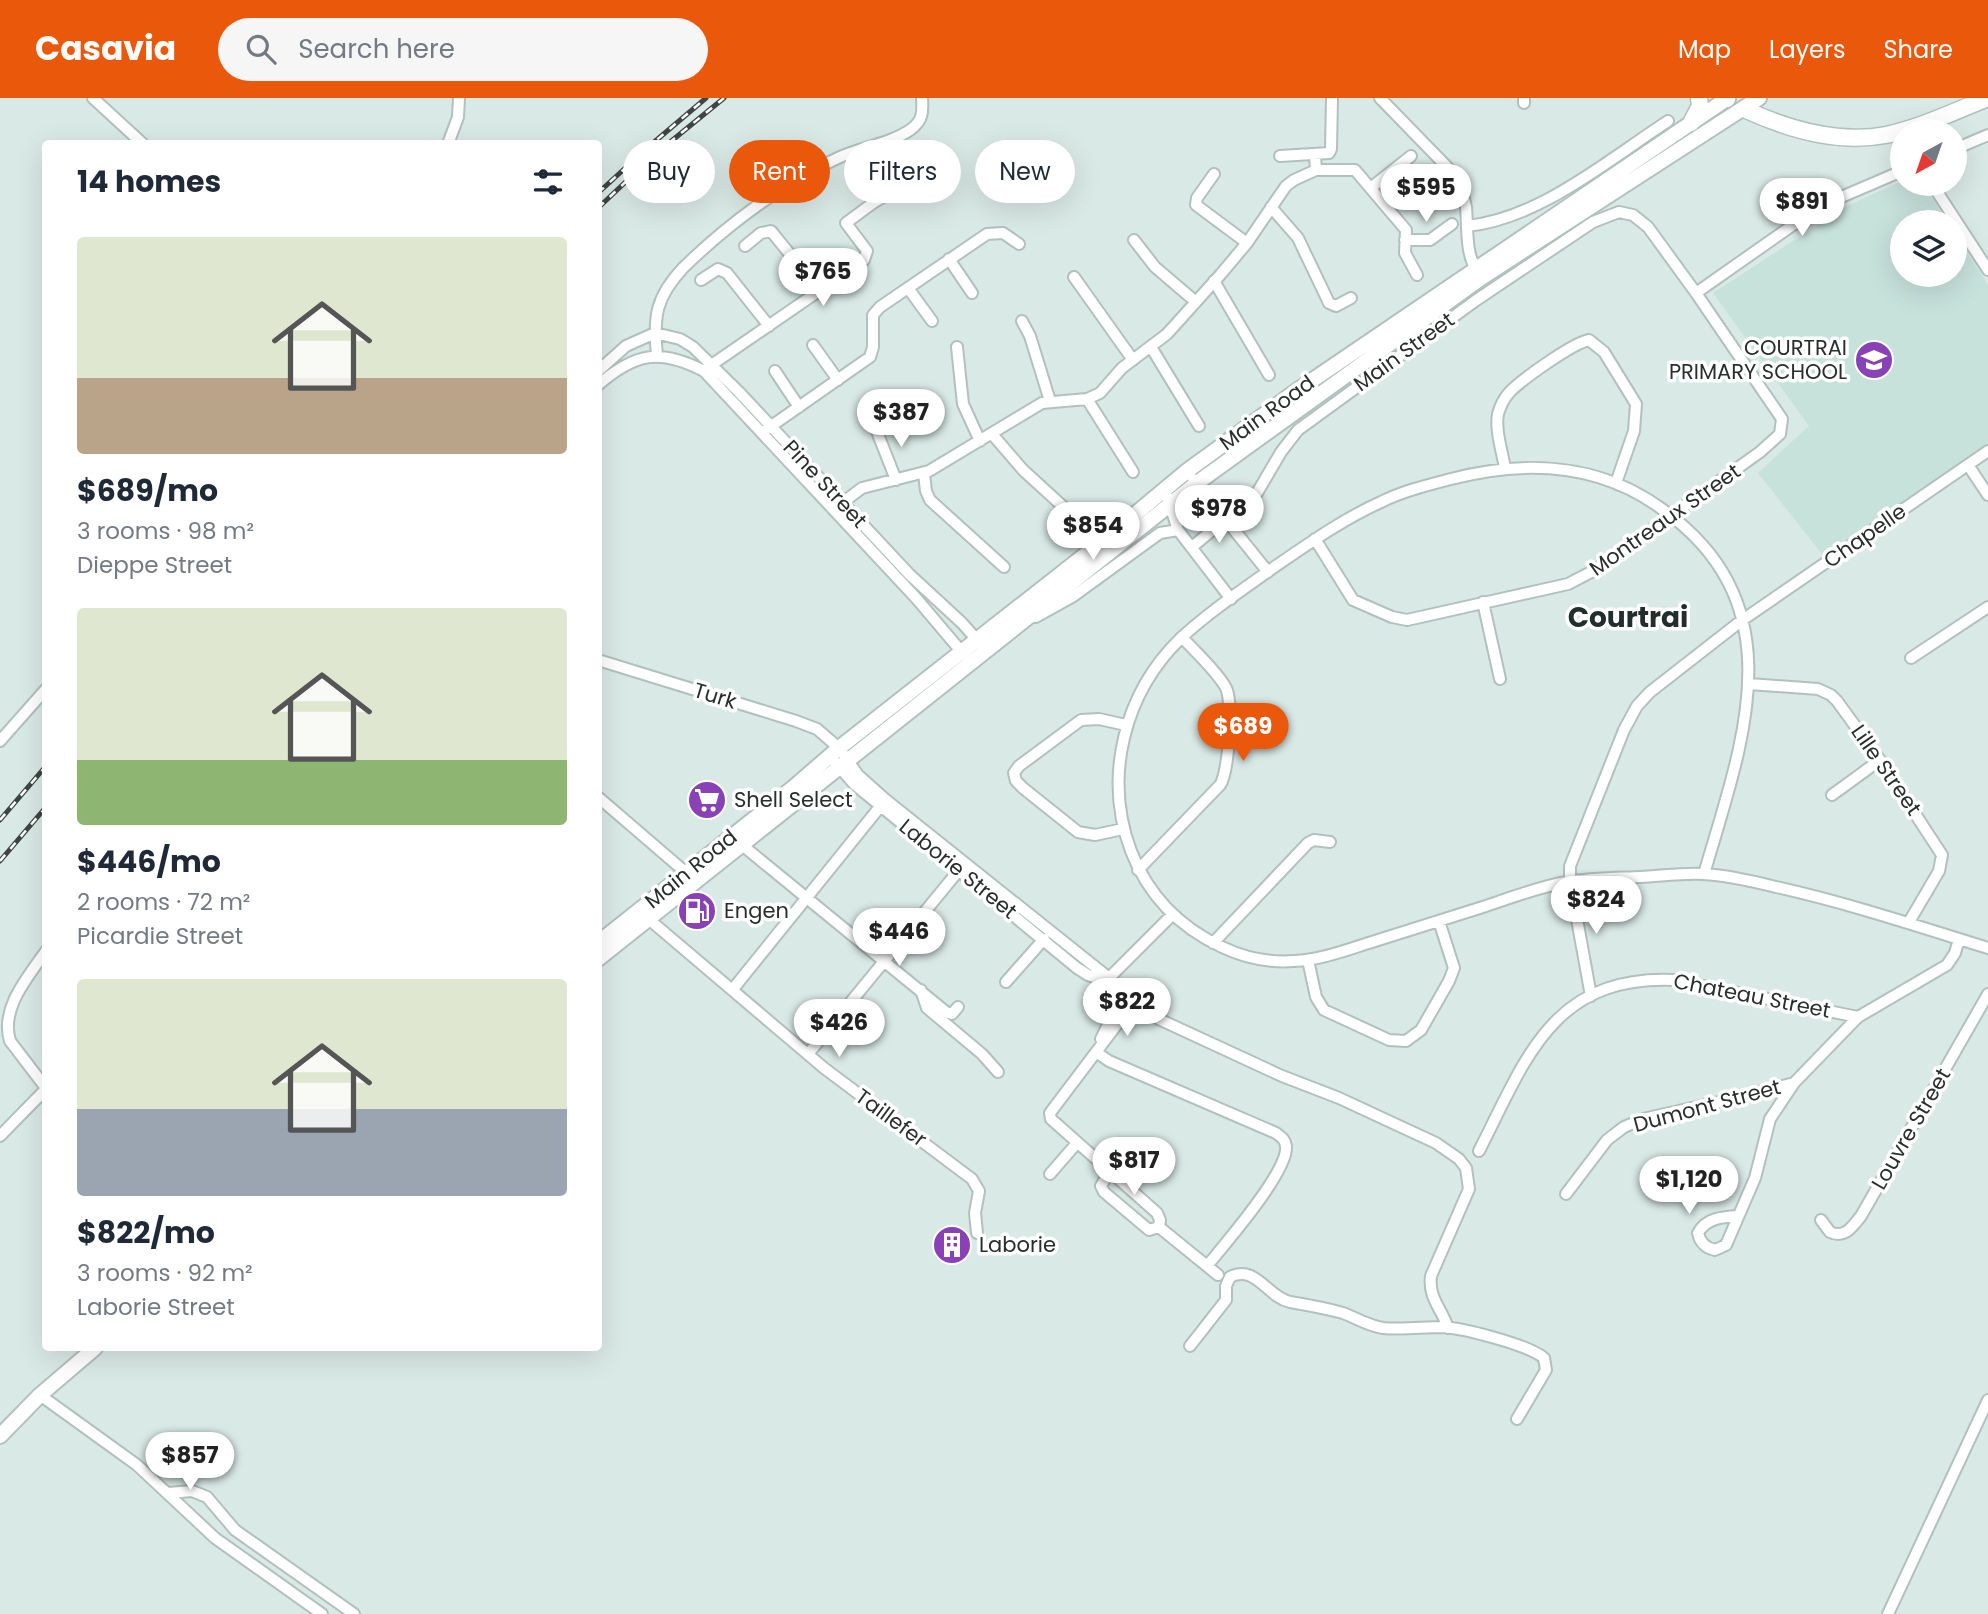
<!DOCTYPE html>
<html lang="en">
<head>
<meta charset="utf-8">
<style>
  :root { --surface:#fff; --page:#f6f6f7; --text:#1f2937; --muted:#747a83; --accent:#ea580c }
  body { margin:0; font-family:Poppins,sans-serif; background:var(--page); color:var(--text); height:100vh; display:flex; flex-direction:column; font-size:26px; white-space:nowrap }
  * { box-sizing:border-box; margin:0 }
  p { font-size:23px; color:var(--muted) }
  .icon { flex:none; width:38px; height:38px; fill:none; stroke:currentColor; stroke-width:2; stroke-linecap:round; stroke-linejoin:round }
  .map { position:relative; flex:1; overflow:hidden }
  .side { position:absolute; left:42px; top:42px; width:560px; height:1211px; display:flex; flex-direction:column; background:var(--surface); border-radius:7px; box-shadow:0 7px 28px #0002 }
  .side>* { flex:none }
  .top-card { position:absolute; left:623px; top:42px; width:665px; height:63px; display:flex; gap:14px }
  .needle { width:46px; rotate:220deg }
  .tools { position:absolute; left:1890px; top:21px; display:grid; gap:14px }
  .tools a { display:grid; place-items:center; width:77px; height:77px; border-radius:50%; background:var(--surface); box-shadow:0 7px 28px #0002; font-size:35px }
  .price { position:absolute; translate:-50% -60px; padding:0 16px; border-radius:24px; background:#fff; color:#222; font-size:23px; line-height:46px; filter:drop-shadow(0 2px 4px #0008) }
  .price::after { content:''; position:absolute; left:50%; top:42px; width:21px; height:16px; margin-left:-10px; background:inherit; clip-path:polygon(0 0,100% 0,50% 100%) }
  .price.current { background:var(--accent); color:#fff }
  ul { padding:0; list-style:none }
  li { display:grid; align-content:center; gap:14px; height:371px; padding:0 35px }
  li span { display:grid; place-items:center; height:217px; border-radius:7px; color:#555 }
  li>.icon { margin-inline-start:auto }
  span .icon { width:126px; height:126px; fill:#fffc; stroke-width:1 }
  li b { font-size:30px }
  h2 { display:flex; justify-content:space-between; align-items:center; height:84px; padding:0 35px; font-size:30px }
  .chip { padding:0 24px; border-radius:32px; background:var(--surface); box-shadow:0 7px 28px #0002; font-size:24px; line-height:63px }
  .chip.current { background:var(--accent); color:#fff }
  header { display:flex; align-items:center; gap:42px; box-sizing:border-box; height:98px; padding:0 35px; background:var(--accent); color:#fff }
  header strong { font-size:33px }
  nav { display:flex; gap:38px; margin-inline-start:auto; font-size:24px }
  .search { width:490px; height:63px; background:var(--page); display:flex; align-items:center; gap:18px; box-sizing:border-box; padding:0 24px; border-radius:38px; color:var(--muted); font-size:26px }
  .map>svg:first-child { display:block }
  .built { fill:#c7e1db }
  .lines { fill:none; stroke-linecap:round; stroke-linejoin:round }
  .minor-casing { stroke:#b1c1be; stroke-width:14 }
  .major-casing { stroke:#b1c1be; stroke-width:18 }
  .highway-casing { stroke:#b1c1be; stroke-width:19 }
  .minor { stroke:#fff; stroke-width:10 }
  .major { stroke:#fff; stroke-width:14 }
  .highway { stroke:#fff; stroke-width:16 }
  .rail-casing { stroke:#3e4543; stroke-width:5 }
  .rail { stroke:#fff; stroke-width:2.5; stroke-dasharray:8; stroke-linecap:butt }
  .labels { text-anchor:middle; stroke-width:7; stroke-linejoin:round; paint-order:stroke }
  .poi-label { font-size:21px; fill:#282e2c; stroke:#fff; text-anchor:start }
  .street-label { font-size:21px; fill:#282e2c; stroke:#fff }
  .district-label { font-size:28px; font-weight:bold; fill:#212e2b; stroke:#fff }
</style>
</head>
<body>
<header>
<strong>Casavia</strong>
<div class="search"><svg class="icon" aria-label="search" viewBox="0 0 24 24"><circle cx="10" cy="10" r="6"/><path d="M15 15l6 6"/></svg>Search here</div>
<nav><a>Map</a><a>Layers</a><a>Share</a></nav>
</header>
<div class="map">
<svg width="1988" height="1516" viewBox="0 0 1988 1516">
  <rect width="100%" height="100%" fill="#d9e9e5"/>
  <!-- built -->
  <path class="built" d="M1902,83v3h21l25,38h-46v53h53v-42l33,52v158l-162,116 -68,-86 51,-47 -96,-133 134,-87z"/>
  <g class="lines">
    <defs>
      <path id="minor" d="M93,0l50,46
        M1380,0l71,73c7,11 13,23 15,36 2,23 -1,47 12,66
        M1524,0v5
        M448,46l10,-27 1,-19
        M1955,51l33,-14
        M1280,58l49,-3 2,-4 1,-51
        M1316,72h39l51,60 -1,23 12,22
        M1214,76l-17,24 -1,7 51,38
        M1932,86l56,86
        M1372,89l39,-31
        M1271,109l27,31 31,65 7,3 15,-8
        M1467,128c72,-7 141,-66 201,-105
        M1134,142l21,27 41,35
        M1405,142h25l22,-16
        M745,148l16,-13 10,-2 49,60
        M949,161l23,34
        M1074,179l59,83
        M701,182l17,-11 9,4 42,53
        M1214,183l55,94
        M908,190l24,33
        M1696,195l114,-80 29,-15 63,-27
        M1022,223l8,15 20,65
        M813,247l25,35
        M957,249l6,57 17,37
        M1151,249l48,79
        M657,258c-4,-40 -1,-59 26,-88 44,-43 101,-86 157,-111 22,-10 49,-13 70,-27 13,-9 13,-18 12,-32
        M707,270l157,-108 3,-9 -21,-28 27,-20 55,-32
        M598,273l28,-25 29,-13 25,6 13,8 45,44 172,184 52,48 24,27
        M775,273l24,36
        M598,287c37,-32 61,-37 106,-14l212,227 50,59
        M1087,301l46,73
        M767,331l103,-72 3,-10v-32l7,-8 107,-73 16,-1 16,11
        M876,331l20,51
        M992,336l31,36 47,43
        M1968,367l20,30
        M1505,370c-3,-17 -10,-38 -7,-54 2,-7 5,-14 10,-20 11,-13 65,-51 81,-54l15,12 32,52 -2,27 -18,52
        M924,375l2,18 4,9 74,67
        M1193,381l75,93
        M1165,392l13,40 53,69
        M836,414l6,-9 20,-15 67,-17 113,-68 45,-4 13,-6 22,-25 45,-34 54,-60 26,-31 39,-57 8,-6 22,-10 -1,-15
        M1192,449l65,-54 24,-41 17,-22 177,-129 118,-79 26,-10 14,3 15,12 48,66 86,126 -2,15 -20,18 -165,118 -27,14 -152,34 -9,2 -15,-3 -39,-17 -38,-61
        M1483,504l17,77
        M1036,519l36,-20 88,-64 18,-3
        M1911,560l77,-51
        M598,562l198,61 21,8 22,19 19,27 28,25 223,178
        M1749,586l69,5 13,6 6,6 43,59 62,95 -3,16 -30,51
        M0,643l46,-52
        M835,664l19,22 223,184 11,7 18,6
        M1832,697l48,-35
        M598,699l93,80
        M1123,731l-28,6 -17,-3 -55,-44 -7,-7 -2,-8 5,-7 62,-46 18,-1 27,6
        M742,747l204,167 6,2 6,-7
        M1138,772l82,-85c9,-13 13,-83 6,-97 -9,-17 -31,-36 -44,-51
        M1704,776c38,-131 94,-268 -42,-365 -63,-46 -138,-49 -211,-30 -23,6 -48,12 -70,23 -38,17 -73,42 -108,66 -31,22 -64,44 -92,70 -57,55 -78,139 -50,213 17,44 48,76 91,96 23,11 46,16 72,14 27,-1 55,-12 81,-20 37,-12 74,-23 111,-35 26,-9 53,-19 80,-24 24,-4 50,-4 74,-5 21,-1 42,-4 63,-3 24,1 49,7 73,13 72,16 141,39 212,61
        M645,818l179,152 148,111 7,12 -4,22 2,20
        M1213,845l95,-100 6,-3 16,2
        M46,853c-18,26 -46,57 -36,90l36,47
        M1308,862l8,37 8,13 65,30 17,1 15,-11 28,-49 5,-13 -15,-47
        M1109,880l-3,3 2,7 16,15 158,73 57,22 97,45 23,16 7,9 3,21 -38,87c-3,22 11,33 17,52
        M1109,880l63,-63
        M1006,884l38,-43
        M733,891l150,-186
        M921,892l6,18 55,46 16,18
        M1591,898l-21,-115v-15l54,-136 13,-24 13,-14 91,-71 247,-170
        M1129,907l-11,18 -68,90 1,6 106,94 3,7 -1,7
        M1101,941l19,-39
        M1096,954l13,9 167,72c5,4 9,6 10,13 3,25 -62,99 -79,120
        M808,956l156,-190
        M0,1038l46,-47
        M1479,1053c47,-92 73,-176 195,-171l184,37
        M1109,1074l-8,14 3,6 45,38 10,-3
        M1050,1076l27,-31
        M1566,1096l41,-54 17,-13 19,-8 98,-22 53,-14
        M1738,1118c-16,1 -32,2 -40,17 2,10 8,15 17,17l11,-5 29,-67 15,-59 24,-36 64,-66 89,-52 8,-12 4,-14
        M1821,1122l9,12c15,7 22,-5 31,-16l127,-222
        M1159,1129l59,48
        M1190,1248l36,-46v-14l4,-9c26,-13 37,20 60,25 18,3 35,6 53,11 13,5 26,13 40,15 20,2 40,-1 59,-1 21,1 87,18 102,31l2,12 -29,49
        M40,1297l97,70 78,73 107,76
        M168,1395l24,-2 15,6 28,33 119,84
        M1888,1516l100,-214"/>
      <path id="major" d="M598,845l196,-156 45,-39 265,-208 83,-69 108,-79 433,-294
        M598,861l599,-476 284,-205 278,-180
        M0,1338l40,-41 55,-47"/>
      <path id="highway" d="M1724,0l3,1
        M1744,11c43,20 94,35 142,26 34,-7 69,-24 102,-37
        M1691,25l9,-17 -1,-8"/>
    </defs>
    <!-- minor casing -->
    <use href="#minor" class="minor-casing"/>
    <!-- major casing -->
    <use href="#major" class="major-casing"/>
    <!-- highway casing -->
    <use href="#highway" class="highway-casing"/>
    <!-- minor -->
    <use href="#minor" class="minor"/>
    <!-- major -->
    <use href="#major" class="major"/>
    <!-- highway -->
    <use href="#highway" class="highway"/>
    <defs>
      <path id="rail" d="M598,95l48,-44 60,-51
        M598,110l55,-52 71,-58
        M0,722l46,-54
        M0,763l46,-54"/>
    </defs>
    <!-- rail casing -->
    <use href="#rail" class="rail-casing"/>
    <!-- rail -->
    <use href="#rail" class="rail"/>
  </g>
  <!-- icons -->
  <defs>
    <symbol id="school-disc" viewBox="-11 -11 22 22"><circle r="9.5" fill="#8842b5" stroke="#fff"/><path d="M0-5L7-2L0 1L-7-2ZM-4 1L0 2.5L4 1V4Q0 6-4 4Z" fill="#fff"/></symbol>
    <symbol id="supermarket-disc" viewBox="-11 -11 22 22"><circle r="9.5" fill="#8842b5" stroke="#fff"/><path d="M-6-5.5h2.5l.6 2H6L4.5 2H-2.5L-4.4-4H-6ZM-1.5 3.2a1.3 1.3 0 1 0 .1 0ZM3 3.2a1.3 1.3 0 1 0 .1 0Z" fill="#fff"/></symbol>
    <symbol id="fuel-disc" viewBox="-11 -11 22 22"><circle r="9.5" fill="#8842b5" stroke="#fff"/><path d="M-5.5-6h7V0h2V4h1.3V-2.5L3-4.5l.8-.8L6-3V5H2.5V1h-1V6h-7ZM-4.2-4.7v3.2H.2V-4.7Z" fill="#fff"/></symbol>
    <symbol id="building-disc" viewBox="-11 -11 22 22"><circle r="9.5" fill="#8842b5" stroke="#fff"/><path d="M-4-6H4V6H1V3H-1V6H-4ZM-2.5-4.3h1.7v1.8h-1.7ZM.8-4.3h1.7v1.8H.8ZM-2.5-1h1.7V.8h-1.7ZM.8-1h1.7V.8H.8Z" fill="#fff"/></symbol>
  </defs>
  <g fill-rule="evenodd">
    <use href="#school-disc" x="1852" y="240" width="44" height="44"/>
    <use href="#supermarket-disc" x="685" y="680" width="44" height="44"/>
    <use href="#fuel-disc" x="675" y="791" width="44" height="44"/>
    <use href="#building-disc" x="930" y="1125" width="44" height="44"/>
  </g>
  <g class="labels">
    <!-- poi labels -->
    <g class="poi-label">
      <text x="1847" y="257" text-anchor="end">COURTRAI<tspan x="1847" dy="24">PRIMARY SCHOOL</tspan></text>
      <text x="734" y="709">Shell Select</text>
      <text x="724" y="820">Engen</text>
      <text x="979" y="1154">Laborie</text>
    </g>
    <!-- street labels -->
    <g class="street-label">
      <text transform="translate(1404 254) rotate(-36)" y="7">Main Street</text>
      <text transform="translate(1267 315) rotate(-36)" y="7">Main Road</text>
      <text transform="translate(825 386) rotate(47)" y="7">Pine Street</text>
      <text transform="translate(1665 422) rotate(-35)" y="7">Montreaux Street</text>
      <text transform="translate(1865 438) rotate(-35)" y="7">Chapelle</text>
      <text transform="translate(715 598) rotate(17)" y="7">Turk</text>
      <text transform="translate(1886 672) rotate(55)" y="7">Lille Street</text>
      <text transform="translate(691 771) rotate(-39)" y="7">Main Road</text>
      <text transform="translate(958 771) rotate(39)" y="7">Laborie Street</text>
      <text transform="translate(1752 898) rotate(11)" y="7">Chateau Street</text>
      <text transform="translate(1707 1008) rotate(-15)" y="7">Dumont Street</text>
      <text transform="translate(891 1020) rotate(36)" y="7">Taillefer</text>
      <text transform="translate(1911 1031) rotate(-60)" y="7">Louvre Street</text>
    </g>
    <!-- district labels -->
    <g class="district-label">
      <text x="1628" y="529">Courtrai</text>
    </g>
  </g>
</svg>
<div class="tools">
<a><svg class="needle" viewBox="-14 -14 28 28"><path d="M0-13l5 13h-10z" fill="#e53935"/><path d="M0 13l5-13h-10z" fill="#747a83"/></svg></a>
<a><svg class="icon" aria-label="layers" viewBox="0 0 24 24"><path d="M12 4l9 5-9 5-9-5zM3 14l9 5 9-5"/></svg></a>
</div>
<b class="price" style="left:1426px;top:126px">$595</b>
<b class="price" style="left:1802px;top:140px">$891</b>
<b class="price" style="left:823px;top:210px">$765</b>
<b class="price" style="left:901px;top:351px">$387</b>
<b class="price" style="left:1219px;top:447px">$978</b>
<b class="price" style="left:1093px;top:464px">$854</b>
<b class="price current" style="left:1243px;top:665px">$689</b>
<b class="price" style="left:1596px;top:838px">$824</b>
<b class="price" style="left:899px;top:870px">$446</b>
<b class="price" style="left:1127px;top:940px">$822</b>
<b class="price" style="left:839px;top:961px">$426</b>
<b class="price" style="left:1134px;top:1099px">$817</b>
<b class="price" style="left:1689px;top:1118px">$1,120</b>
<b class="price" style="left:190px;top:1394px">$857</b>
<div class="top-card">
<a class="chip">Buy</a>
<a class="chip current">Rent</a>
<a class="chip">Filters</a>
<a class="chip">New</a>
</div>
<section class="side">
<h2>14 homes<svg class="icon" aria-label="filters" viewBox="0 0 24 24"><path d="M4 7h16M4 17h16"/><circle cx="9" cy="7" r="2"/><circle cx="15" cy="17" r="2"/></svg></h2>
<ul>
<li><span style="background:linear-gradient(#dfe7d0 65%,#b9a48a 0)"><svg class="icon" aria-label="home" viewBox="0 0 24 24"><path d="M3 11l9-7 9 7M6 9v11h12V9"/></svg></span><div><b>$689/mo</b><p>3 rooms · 98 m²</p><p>Dieppe Street</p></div></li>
<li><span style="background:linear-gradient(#dfe7d0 70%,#8fb573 0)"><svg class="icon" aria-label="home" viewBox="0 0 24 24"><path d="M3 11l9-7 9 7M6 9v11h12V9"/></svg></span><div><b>$446/mo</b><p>2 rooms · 72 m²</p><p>Picardie Street</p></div></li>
<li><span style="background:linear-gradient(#dfe7d0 60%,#9aa5b1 0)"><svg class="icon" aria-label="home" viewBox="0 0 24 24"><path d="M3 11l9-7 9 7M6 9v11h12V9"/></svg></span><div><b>$822/mo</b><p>3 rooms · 92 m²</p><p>Laborie Street</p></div></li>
</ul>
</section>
</div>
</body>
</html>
